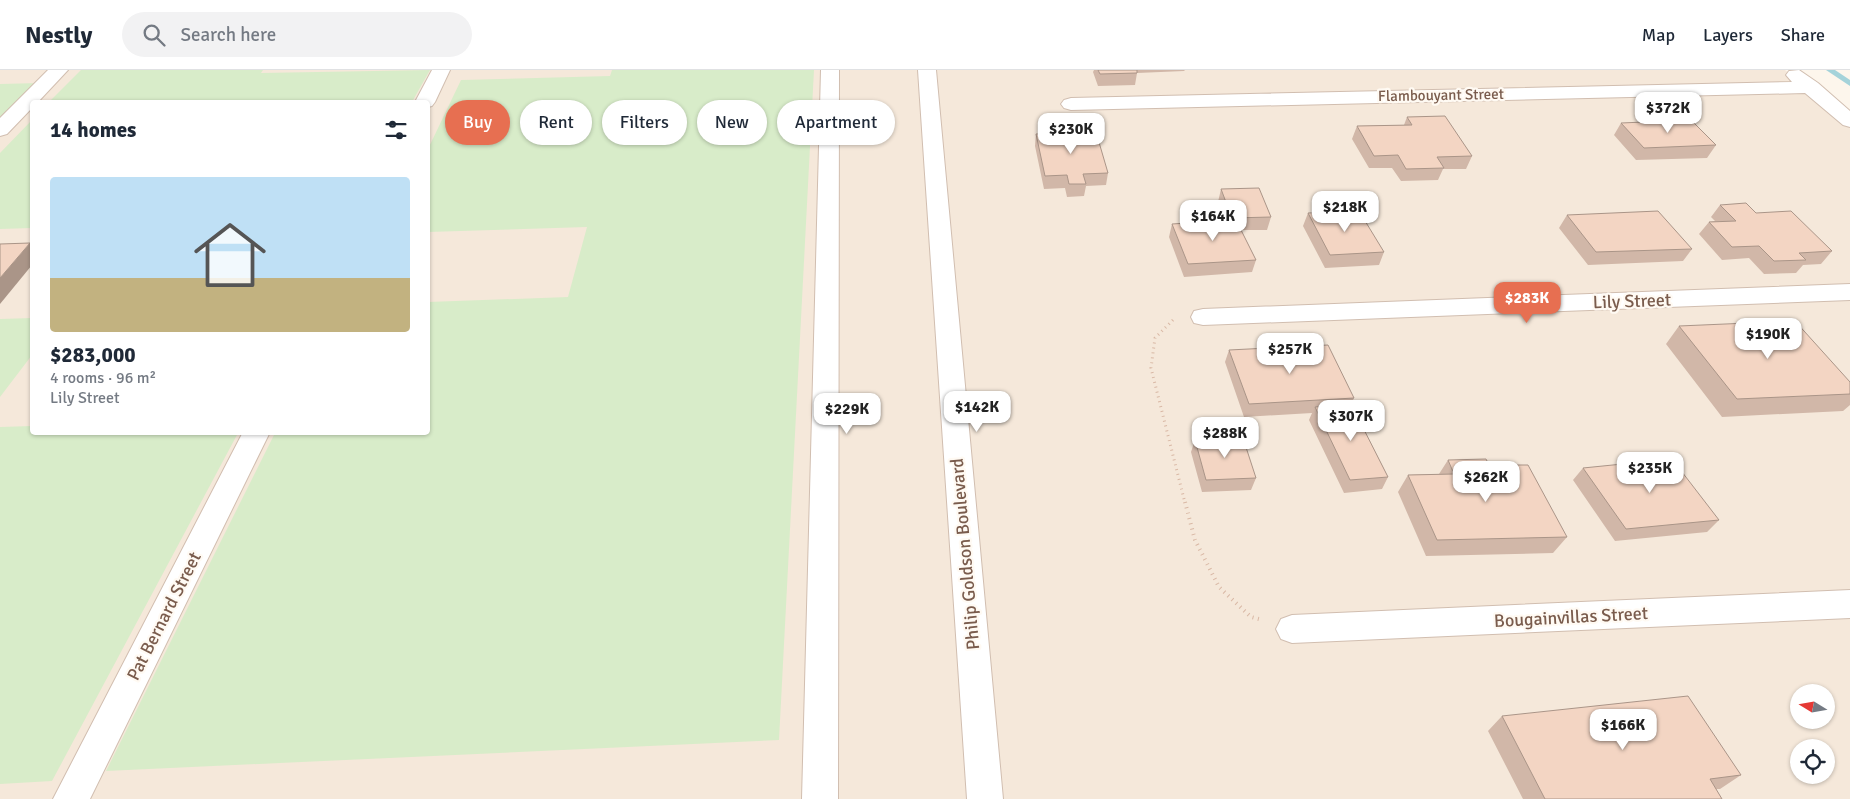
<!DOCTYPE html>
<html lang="en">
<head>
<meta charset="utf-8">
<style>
  :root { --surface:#fff; --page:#f2f2f3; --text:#1f2937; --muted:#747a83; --line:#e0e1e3; --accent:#e76f51 }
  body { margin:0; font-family:Signika,sans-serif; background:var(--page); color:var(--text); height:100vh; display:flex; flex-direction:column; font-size:19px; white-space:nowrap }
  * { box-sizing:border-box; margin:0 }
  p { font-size:16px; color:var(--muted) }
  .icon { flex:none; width:28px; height:28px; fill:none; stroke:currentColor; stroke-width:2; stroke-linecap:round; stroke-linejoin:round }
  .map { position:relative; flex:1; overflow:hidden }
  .side { position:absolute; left:30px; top:30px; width:400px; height:335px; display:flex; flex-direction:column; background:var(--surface); border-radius:5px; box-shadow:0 1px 4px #0004 }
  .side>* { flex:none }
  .guide { position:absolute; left:445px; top:30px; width:475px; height:45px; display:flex; gap:10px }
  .needle { width:32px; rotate:281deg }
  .buttons { position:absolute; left:1790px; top:614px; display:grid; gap:10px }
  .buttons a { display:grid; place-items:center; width:45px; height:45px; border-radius:50%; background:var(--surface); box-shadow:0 1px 4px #0004; font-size:25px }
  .price { position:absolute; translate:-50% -42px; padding:0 11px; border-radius:10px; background:#fff; color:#222; font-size:16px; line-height:32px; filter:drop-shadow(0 1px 2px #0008) }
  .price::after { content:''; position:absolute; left:50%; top:30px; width:15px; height:11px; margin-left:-8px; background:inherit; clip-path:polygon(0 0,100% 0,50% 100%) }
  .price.selected { background:var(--accent); color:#fff }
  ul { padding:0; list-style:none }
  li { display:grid; align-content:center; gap:10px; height:265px; padding:0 20px }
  li span { display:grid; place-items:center; height:155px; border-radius:5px; color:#555 }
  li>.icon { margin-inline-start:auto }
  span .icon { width:90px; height:90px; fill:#fffc; stroke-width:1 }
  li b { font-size:21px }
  h2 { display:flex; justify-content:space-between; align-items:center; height:60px; padding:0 20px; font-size:21px }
  .chip { padding:0 18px; border-radius:22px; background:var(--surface); box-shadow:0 1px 4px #0004; font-size:18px; line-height:45px }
  .chip.selected { background:var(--accent); color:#fff }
  header { display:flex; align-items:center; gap:30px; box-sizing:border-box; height:70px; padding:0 25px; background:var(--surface); border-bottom:1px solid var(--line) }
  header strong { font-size:24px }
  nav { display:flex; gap:28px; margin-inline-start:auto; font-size:18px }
  .search { width:350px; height:45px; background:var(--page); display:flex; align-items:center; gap:12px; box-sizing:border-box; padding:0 18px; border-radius:28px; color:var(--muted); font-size:19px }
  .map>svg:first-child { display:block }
  .residential { fill:#f5e8da; fill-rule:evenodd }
  .green { fill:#d8ecc9 }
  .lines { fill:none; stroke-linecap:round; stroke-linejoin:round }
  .stream { fill:#a5d3da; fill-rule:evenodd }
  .minor-casing { stroke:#d1beb0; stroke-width:2 }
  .path-far1 { stroke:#d9b8a5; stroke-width:3; stroke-dasharray:1 4; stroke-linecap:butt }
  .path { stroke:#d9b8a5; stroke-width:4; stroke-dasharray:1 4.5; stroke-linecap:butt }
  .minor { fill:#fff; fill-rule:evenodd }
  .wall { fill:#d1b7a8 }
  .shaded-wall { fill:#aa9588 }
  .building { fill:#f3d5c3; stroke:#aa9588 }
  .labels { text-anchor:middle; stroke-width:4.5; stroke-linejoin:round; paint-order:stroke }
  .far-street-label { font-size:15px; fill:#7a5c4d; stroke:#fffaf3 }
  .street-label { font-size:18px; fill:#7a5c4d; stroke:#fffaf3 }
</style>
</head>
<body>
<header>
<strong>Nestly</strong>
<div class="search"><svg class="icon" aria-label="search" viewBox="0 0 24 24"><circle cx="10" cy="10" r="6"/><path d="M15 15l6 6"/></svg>Search here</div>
<nav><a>Map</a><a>Layers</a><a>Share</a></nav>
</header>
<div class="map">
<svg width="1850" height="729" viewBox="0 0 1850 729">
  <rect width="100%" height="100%" fill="#fdf6ec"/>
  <!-- residential -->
  <path class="residential" d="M0,0h1785l65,56v673h-1850zM32,32h396v330h-396zM1799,622h27v28h-27zM1799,678h27v27h-27z"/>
  <!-- green -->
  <path class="green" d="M81,0h182l-2,3 169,-3 -18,32h-363z
    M612,0h202l-35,670 -673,31 169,-338 153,-1v-130l140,-5 19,-70 -159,5v-83l33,-69 149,-4z
    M40,13l-40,40v-39z
    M32,50v108l-32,1v-76z
    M32,248v37l-32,42v-78z
    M32,356v6l206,1 -186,348 -52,3v-357z"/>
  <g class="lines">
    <!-- stream -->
    <path class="stream" d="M1826,0h9l15,10v6z"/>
    <defs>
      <path id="minor" d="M48,0h20l-30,32h-6v6l-25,26 -7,2v-18z
        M432,0h18l-15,32 -3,4 -4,1v-5h-13z
        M821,0h18l-1,729h-36z
        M918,0h18l67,729h-36z
        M1799,0l19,13 32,28v16l-7,-2 -38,-32 -734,17 -7,-2 -3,-4 3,-4 7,-2 721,-16 -6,-7 3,-4z
        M1850,214v16l-647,25 -9,-2 -3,-6 3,-6 9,-2z
        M243,362h27l-180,367h-37z
        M1850,520v28l-558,25 -11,-4 -5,-10 5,-10 11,-4z"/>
    </defs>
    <!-- minor casing -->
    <use href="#minor" class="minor-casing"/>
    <!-- path-far1 -->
    <path class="path-far1" d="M1173,250l-18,18 -4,30 34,135"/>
    <!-- path -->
    <path class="path" d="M1185,432l10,38 24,47 32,30 8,2"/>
    <!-- minor -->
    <use href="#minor" class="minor"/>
  </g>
  <!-- wall -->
  <path class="wall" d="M1094,0h91l-1,1 -47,2 -2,12 -37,1 -5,-14z
    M1407,47l65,39 -6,13h-23l-5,11 -37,1 -9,-13h-23l-17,-29 5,-13 47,-1z
    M1621,53l95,22 -9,13 -71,2 -22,-25z
    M1036,64l72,39 -2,12 -20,1 -2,10 -17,1 -2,-9 -21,1 -9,-43z
    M1221,119l50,28 -4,13h-26l15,30 -4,12 -68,5 -15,-40 3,-13 53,-3 -7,-19z
    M1720,135l36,8 76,38 -11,13 -18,1 -7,8 -32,1 -15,-16 -27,2 -23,-26 10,-12 6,-1 -4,-4z
    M1308,143l76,39 -5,13 -54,3 -22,-42z
    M1567,145l125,34 -9,12 -95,4 -29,-37z
    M1679,256l171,56v23l-7,6 -121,6 -56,-73z
    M1229,280l125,48 -3,6 37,73 -6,12 -38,4 -35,-73 3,-7 -68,4 -19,-55z
    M1195,370l61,38 -5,12 -49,2 -11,-40z
    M1448,390l41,5 78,72 -14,16 -127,3 -28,-64 10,-17 31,-1z
    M1583,398l136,52 -12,12 -92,9 -42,-61z
    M1502,646l239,59 -21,14h-4l6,10h-199l-35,-68z"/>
  <!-- shaded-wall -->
  <path class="shaded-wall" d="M30,173l2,3v19l-32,39v-26z"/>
  <!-- building -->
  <path class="building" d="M1098,0h39v3l-37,1z
    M1445,46l27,40 -35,1 7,11 -38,1 -8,-14 -24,1 -17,-30 55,-1 -5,-8z
    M1691,50l25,25 -72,3 -23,-25z
    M1096,62l12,41 -25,1 3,10h-17l-2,-9 -22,1 -9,-42z
    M1259,118l12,29 -39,1 -11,-29z
    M1746,133l10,10 35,-2 41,40 -33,2 7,7 -32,1 -15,-15 -27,1 -23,-25 27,-1 -16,-16z
    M1359,141l25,41 -54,3 -22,-42z
    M1658,141l34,38 -96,3 -29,-37z
    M1236,150l20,40 -68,4 -16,-40z
    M30,173l-30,35v-34z
    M1795,251l55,61v12l-113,5 -58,-73z
    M1328,275l26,53 -105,6 -20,-54z
    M1351,334l37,73 -38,3 -35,-73z
    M1243,368l13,40 -50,2 -11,-40z
    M1486,389l3,6h39l39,72 -130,3 -29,-65 46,-1 -6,-14z
    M1672,389l47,61 -93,9 -43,-61z
    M1688,626l53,79 -31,4 12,20h-177l-43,-83z"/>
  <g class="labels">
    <!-- far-street labels -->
    <g class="far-street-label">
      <text transform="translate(1441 25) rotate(-1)" y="5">Flambouyant Street</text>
    </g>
    <!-- street labels -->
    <g class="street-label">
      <text transform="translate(1632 231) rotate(-2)" y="6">Lily Street</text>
      <text transform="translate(965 484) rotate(-95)" y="6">Philip Goldson Boulevard</text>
      <text transform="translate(164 546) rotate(-63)" y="6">Pat Bernard Street</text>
      <text transform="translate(1571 547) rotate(-3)" y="6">Bougainvillas Street</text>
    </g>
  </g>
</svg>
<div class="buttons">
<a><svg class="needle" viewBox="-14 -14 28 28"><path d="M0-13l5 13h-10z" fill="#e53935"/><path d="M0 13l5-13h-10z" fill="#747a83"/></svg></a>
<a><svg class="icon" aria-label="locate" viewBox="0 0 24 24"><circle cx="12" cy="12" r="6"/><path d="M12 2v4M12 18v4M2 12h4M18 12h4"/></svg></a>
</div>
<b class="price" style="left:1668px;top:64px">$372K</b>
<b class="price" style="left:1071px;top:85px">$230K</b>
<b class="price" style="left:1345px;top:163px">$218K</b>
<b class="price" style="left:1213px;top:172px">$164K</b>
<b class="price selected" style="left:1527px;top:254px">$283K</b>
<b class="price" style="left:1768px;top:290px">$190K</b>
<b class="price" style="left:1290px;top:305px">$257K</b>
<b class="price" style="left:977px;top:363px">$142K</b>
<b class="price" style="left:847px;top:365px">$229K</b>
<b class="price" style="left:1351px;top:372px">$307K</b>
<b class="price" style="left:1225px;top:389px">$288K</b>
<b class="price" style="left:1650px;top:424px">$235K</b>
<b class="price" style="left:1486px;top:433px">$262K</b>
<b class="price" style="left:1623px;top:681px">$166K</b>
<div class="guide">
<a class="chip selected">Buy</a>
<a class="chip">Rent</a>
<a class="chip">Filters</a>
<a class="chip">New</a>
<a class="chip">Apartment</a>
</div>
<section class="side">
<h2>14 homes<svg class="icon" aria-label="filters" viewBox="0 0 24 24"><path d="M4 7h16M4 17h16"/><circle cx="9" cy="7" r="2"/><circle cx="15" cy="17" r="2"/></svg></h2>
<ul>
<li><span style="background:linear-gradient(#bfe0f5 65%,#c2b280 0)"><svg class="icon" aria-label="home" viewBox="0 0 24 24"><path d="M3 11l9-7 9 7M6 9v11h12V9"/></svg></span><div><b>$283,000</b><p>4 rooms · 96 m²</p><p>Lily Street</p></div></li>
</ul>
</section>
</div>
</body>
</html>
